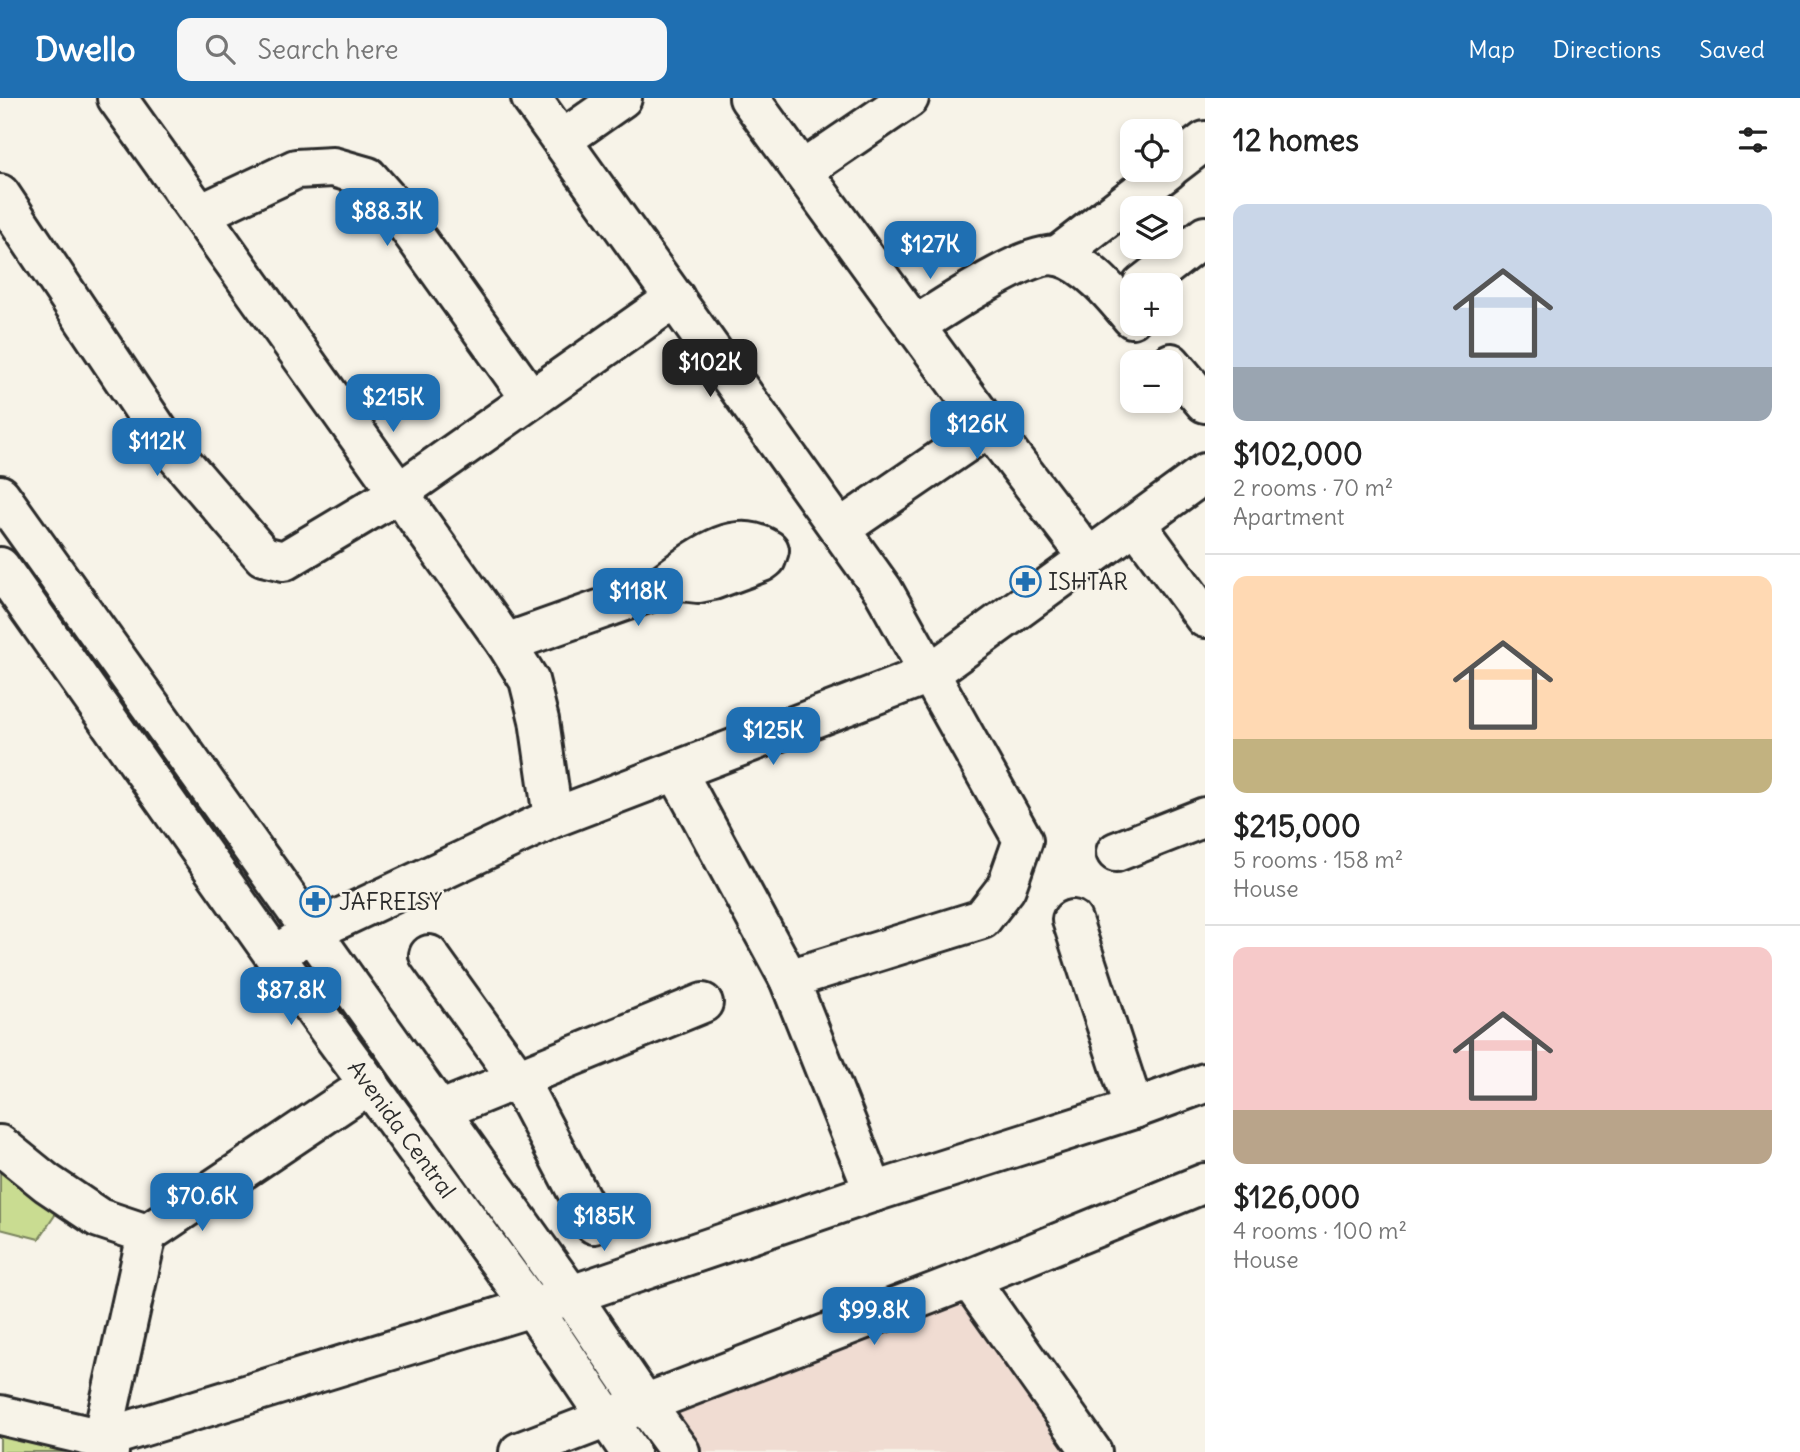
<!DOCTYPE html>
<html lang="en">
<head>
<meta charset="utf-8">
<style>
  :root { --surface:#fff; --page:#f6f6f6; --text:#222; --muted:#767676; --line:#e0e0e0; --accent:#1f6fb2 }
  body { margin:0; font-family:Delius,sans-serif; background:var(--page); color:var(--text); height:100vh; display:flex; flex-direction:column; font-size:26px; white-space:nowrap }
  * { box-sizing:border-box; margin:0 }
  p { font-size:23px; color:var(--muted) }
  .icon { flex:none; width:38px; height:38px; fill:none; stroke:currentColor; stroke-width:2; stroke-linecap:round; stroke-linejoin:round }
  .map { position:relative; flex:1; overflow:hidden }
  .sheet { display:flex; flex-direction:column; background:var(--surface); width:595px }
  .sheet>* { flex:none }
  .tools { position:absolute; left:1120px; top:21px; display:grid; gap:14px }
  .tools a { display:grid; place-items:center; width:63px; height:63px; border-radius:14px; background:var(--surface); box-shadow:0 4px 10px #0003; font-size:35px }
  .price { position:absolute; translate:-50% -60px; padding:0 16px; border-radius:14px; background:var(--accent); color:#fff; font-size:23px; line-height:46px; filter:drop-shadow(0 2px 4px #0008) }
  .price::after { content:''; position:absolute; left:50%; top:42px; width:21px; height:16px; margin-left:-10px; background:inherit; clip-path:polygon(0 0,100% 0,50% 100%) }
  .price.selected { background:#222; color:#fff }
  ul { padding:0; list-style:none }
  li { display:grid; align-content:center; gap:14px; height:371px; padding:0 28px }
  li+li { border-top:2px solid var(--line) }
  li span { display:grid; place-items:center; height:217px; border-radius:14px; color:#555 }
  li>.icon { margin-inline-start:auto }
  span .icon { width:126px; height:126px; fill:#fffc; stroke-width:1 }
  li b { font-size:30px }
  h2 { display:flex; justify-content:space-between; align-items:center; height:84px; padding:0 28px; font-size:30px }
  header { display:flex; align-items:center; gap:42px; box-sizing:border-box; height:98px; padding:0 35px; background:var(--accent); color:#fff }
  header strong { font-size:33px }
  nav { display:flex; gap:38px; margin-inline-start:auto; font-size:24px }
  .search { width:490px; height:63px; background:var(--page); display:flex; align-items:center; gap:18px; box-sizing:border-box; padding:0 24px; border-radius:14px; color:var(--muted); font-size:26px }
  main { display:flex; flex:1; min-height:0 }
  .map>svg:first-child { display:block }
  .built { fill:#f0dcd2 }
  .green { fill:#c9dc91; stroke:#7a845e; stroke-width:2 }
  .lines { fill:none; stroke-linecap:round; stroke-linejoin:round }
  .minor-casing { stroke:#2b2b2b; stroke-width:44 }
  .minor { stroke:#f7f3e8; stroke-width:38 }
  .labels { text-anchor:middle; stroke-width:5; stroke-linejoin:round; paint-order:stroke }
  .poi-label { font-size:23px; fill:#2b2b2b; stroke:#f7f3e8; text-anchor:start }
  .street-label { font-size:23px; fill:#2b2b2b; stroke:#f7f3e8 }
</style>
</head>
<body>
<header>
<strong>Dwello</strong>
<div class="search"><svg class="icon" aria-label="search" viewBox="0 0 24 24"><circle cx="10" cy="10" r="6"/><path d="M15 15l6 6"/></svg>Search here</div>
<nav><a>Map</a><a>Directions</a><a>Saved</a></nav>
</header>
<main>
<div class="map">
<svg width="1205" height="1354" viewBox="0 0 1205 1354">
  <rect width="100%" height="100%" fill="#f7f3e8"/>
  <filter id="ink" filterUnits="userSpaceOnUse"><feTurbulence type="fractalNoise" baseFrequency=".0143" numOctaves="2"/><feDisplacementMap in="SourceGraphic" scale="14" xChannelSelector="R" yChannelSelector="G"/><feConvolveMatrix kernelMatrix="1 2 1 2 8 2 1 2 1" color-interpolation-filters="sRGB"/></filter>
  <g filter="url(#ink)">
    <!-- built -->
    <path class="built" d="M964,1199l109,155h-376l-27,-36z"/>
    <!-- green -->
    <path class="green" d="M0,1071l57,43 -18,27 -39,-10z
      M0,1336l72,18h-72z"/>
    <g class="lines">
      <defs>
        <g id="minor">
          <path d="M117,0l389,545 23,37 10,40 14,98"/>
          <path d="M531,0l352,492 140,250 -17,48 -24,31 -193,60"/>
          <path d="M749,0l166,228c27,-17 115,-77 144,-70 29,8 54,39 73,62"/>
          <path d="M562,42l60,-42"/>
          <path d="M1171,69l34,-26"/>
          <path d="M802,73l107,-73"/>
          <path d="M0,96l169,253 94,109 21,5 114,-68 277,-195"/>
          <path d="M200,116l96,-45 37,-2 35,10 23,26 140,196"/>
          <path d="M1057,158l111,-86"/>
          <path d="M1142,187l63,-49"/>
          <path d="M915,228l74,101 100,131"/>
          <path d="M1171,265l34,40"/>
          <path d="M0,397l571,800 74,109 35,48"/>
          <path d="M1136,426l69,94"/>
          <path d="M840,431l149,-102"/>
          <path id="s1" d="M0,469l274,388 258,352 98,145"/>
          <path d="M506,545l144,-51c33,-19 78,-70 119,-42l-3,9 -4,3 -49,18 -15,3 -27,-3"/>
          <path d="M677,674l112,207 85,213"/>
          <path d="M1116,754l89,-35"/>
          <path d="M1072,822l62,189"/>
          <path d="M291,847l20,-13 242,-114 376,-144 276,-201"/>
          <path d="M429,857l89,124 76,145"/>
          <path d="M439,1013l264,-108"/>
          <path d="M0,1047l47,38 52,35 48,16"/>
          <path d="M969,1181l123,173"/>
          <path d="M0,1317l102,24 469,-144 303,-103 260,-83 71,-26"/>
          <path d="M109,1354l-7,-13 45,-205 223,-150"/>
          <path d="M519,1354l450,-173 236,-96"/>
        </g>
      </defs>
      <!-- minor casing -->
      <use href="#minor" class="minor-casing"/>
      <!-- minor -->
      <use href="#minor" class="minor"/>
    </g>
  </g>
  <!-- icons -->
  <defs>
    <symbol id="pharmacy-ring" viewBox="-11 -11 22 22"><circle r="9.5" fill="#f7f3e8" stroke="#1f6fb2" stroke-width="1.5"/><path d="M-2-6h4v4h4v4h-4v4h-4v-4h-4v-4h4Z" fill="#1f6fb2"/></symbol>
  </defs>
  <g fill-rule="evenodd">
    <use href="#pharmacy-ring" x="1008" y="466" width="35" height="35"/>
    <use href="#pharmacy-ring" x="298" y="786" width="35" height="35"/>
  </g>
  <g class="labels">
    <!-- poi labels -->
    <g class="poi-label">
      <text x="1048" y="492">ISHTAR</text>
      <text x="339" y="812">JAFREISY</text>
    </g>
    <!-- street labels -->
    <g class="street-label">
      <text dy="8" stroke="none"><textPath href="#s1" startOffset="691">Avenida Central</textPath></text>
    </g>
  </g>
</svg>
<div class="tools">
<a><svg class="icon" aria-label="locate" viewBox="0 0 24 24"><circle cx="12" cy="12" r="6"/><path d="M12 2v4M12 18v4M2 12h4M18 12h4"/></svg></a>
<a><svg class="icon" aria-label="layers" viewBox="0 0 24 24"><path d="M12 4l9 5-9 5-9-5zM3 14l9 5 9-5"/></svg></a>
<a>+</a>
<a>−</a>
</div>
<b class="price" style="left:387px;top:150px">$88.3K</b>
<b class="price" style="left:930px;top:183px">$127K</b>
<b class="price selected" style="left:710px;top:301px">$102K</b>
<b class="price" style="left:393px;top:336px">$215K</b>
<b class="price" style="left:977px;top:363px">$126K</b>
<b class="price" style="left:157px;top:380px">$112K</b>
<b class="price" style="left:638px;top:530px">$118K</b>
<b class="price" style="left:773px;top:669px">$125K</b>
<b class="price" style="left:291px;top:929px">$87.8K</b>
<b class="price" style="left:202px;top:1135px">$70.6K</b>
<b class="price" style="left:604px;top:1155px">$185K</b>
<b class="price" style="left:874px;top:1249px">$99.8K</b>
</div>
<section class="sheet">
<h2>12 homes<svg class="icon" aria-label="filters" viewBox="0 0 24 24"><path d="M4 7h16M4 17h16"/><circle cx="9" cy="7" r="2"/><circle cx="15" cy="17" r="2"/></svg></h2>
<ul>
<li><span style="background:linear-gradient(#c9d6e8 75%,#9aa5b1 0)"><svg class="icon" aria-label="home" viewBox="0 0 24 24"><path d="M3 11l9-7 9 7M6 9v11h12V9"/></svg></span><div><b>$102,000</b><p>2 rooms · 70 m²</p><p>Apartment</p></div></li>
<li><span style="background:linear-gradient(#ffd9b3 75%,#c2b280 0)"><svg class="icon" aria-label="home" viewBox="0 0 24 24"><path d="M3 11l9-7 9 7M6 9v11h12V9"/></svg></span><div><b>$215,000</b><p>5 rooms · 158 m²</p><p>House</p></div></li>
<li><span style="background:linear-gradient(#f6c9c9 75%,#b9a48a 0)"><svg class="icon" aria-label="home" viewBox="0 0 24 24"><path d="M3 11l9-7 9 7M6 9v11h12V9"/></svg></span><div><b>$126,000</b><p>4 rooms · 100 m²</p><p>House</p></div></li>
</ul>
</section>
</main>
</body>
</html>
